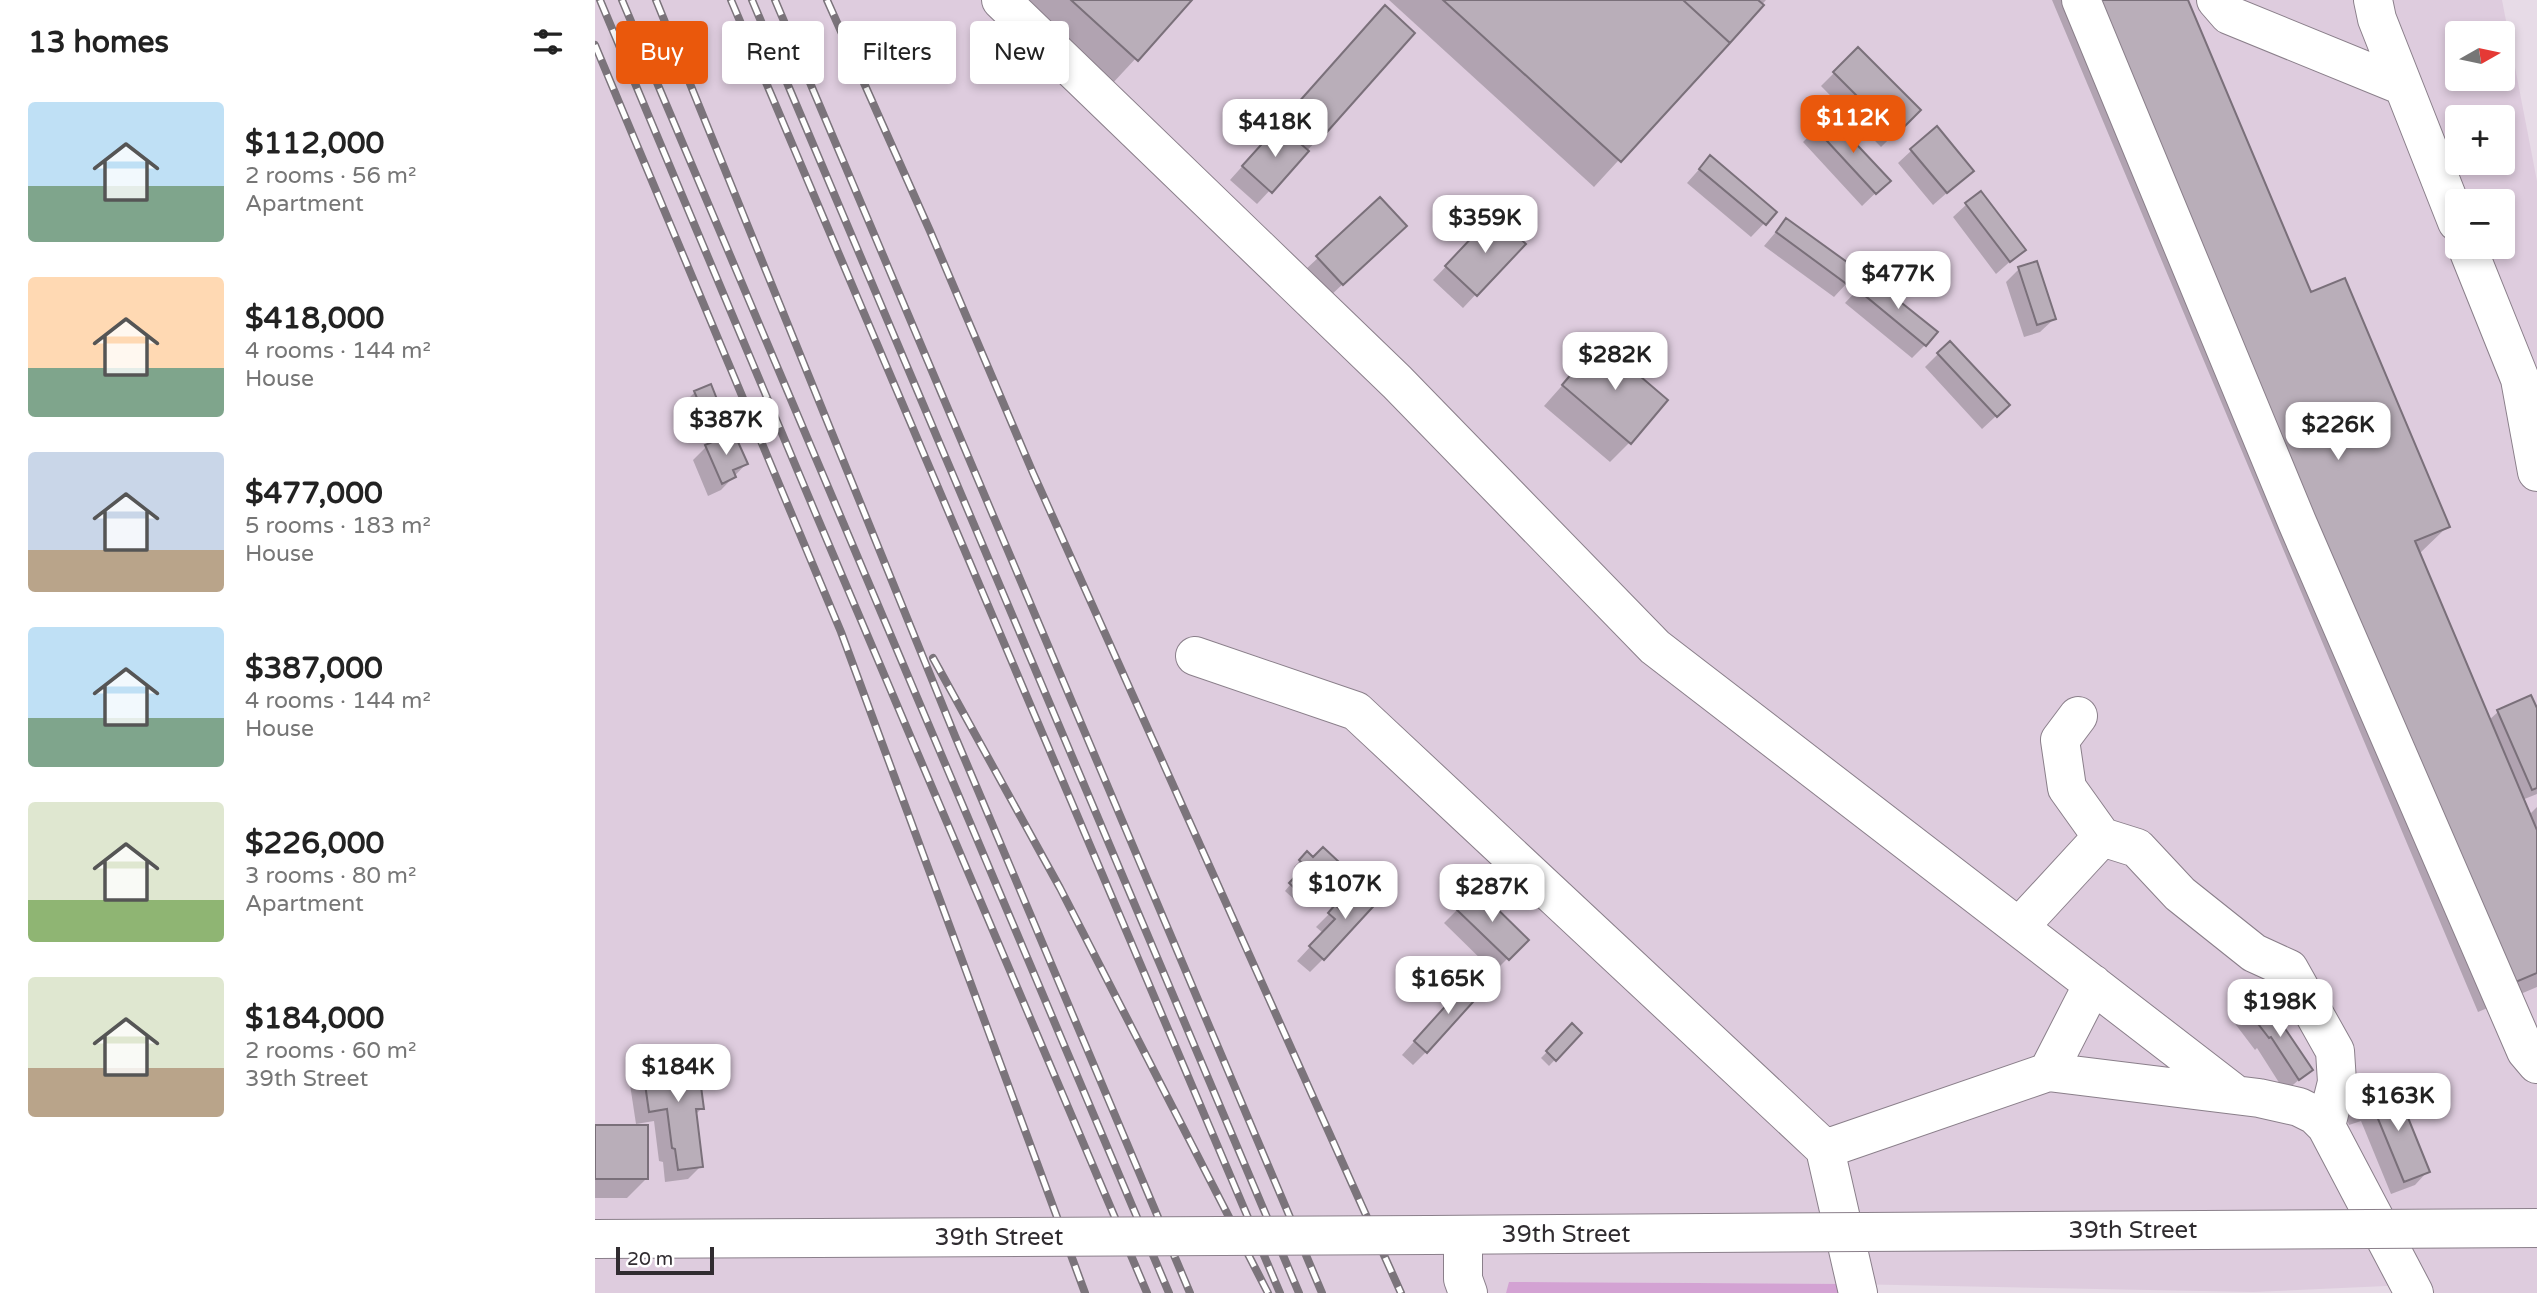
<!DOCTYPE html>
<html lang="en">
<head>
<meta charset="utf-8">
<style>
  :root { --surface:#fff; --page:#f2f2f2; --text:#222; --muted:#767676; --accent:#ea580c }
  body { margin:0; font-family:"Varela Round",sans-serif; background:var(--page); color:var(--text); height:100vh; display:flex; flex-direction:column; font-size:26px; white-space:nowrap }
  * { box-sizing:border-box; margin:0 }
  p { font-size:23px; color:var(--muted) }
  .icon { flex:none; width:38px; height:38px; fill:none; stroke:currentColor; stroke-width:2; stroke-linecap:round; stroke-linejoin:round }
  .map { position:relative; flex:1; overflow:hidden }
  .side { display:flex; flex-direction:column; background:var(--surface); width:595px }
  .side>* { flex:none }
  .banner { position:absolute; left:21px; top:21px; width:665px; height:63px; display:flex; gap:14px }
  .needle { width:46px; rotate:81deg }
  .buttons { position:absolute; left:1850px; top:21px; display:grid; gap:14px }
  .buttons a { display:grid; place-items:center; width:70px; height:70px; border-radius:7px; background:var(--surface); box-shadow:0 4px 10px #0003; font-size:35px }
  .scale { position:absolute; left:21px; bottom:18px; width:98px; box-sizing:border-box; padding-left:7px; border:4px solid #302c30; border-top:0; font-size:19px; line-height:24px; white-space:nowrap; color:#302c30; -webkit-text-stroke:5px #fff; paint-order:stroke }
  .price { position:absolute; translate:-50% -60px; padding:0 16px; border-radius:14px; background:#fff; color:#222; font-size:23px; line-height:46px; filter:drop-shadow(0 2px 4px #0008) }
  .price::after { content:''; position:absolute; left:50%; top:42px; width:21px; height:16px; margin-left:-10px; background:inherit; clip-path:polygon(0 0,100% 0,50% 100%) }
  .price.active { background:var(--accent); color:#fff }
  ul { padding:0; list-style:none }
  li { display:flex; align-items:center; gap:21px; height:175px; padding:0 28px }
  li span { display:grid; place-items:center; flex:none; width:196px; height:140px; border-radius:7px; color:#555 }
  li>.icon { margin-inline-start:auto }
  span .icon { width:84px; height:84px; fill:#fffc; stroke-width:1 }
  li b { font-size:30px }
  h2 { display:flex; justify-content:space-between; align-items:center; height:84px; padding:0 28px; font-size:30px }
  .pill { padding:0 24px; border-radius:7px; background:var(--surface); box-shadow:0 4px 10px #0003; font-size:24px; line-height:63px }
  .pill.active { background:var(--accent); color:#fff }
  main { display:flex; flex:1; min-height:0 }
  .map>svg:first-child { display:block }
  .built { fill:#deccde; fill-rule:evenodd }
  .green { fill:#d3a2d3 }
  .shadow { fill:#0003 }
  .building { fill:#b9aeb9; stroke:#7a707a; stroke-width:2 }
  .lines { fill:none; stroke-linecap:round; stroke-linejoin:round }
  .minor-casing { stroke:#8a7f8a; stroke-width:40 }
  .major-casing { stroke:#8a7f8a; stroke-width:40 }
  .minor { stroke:#fff; stroke-width:38 }
  .major { stroke:#fff; stroke-width:38 }
  .rail-casing { stroke:#7b747b; stroke-width:8 }
  .rail { stroke:#fff; stroke-width:5; stroke-dasharray:16; stroke-linecap:butt }
  .major-bridge-casing { stroke:#8a7f8a; stroke-width:40; stroke-linecap:butt }
  .major-bridge { stroke:#fff; stroke-width:38 }
  .labels { text-anchor:middle; stroke-width:5; stroke-linejoin:round; paint-order:stroke }
  .street-label { font-size:24px; fill:#302c30; stroke:#fff }
</style>
</head>
<body>
<main>
<section class="side">
<h2>13 homes<svg class="icon" aria-label="filters" viewBox="0 0 24 24"><path d="M4 7h16M4 17h16"/><circle cx="9" cy="7" r="2"/><circle cx="15" cy="17" r="2"/></svg></h2>
<ul>
<li><span style="background:linear-gradient(#bfe0f5 60%,#7fa58c 0)"><svg class="icon" aria-label="home" viewBox="0 0 24 24"><path d="M3 11l9-7 9 7M6 9v11h12V9"/></svg></span><div><b>$112,000</b><p>2 rooms · 56 m²</p><p>Apartment</p></div></li>
<li><span style="background:linear-gradient(#ffd9b3 65%,#7fa58c 0)"><svg class="icon" aria-label="home" viewBox="0 0 24 24"><path d="M3 11l9-7 9 7M6 9v11h12V9"/></svg></span><div><b>$418,000</b><p>4 rooms · 144 m²</p><p>House</p></div></li>
<li><span style="background:linear-gradient(#c9d6e8 70%,#b9a48a 0)"><svg class="icon" aria-label="home" viewBox="0 0 24 24"><path d="M3 11l9-7 9 7M6 9v11h12V9"/></svg></span><div><b>$477,000</b><p>5 rooms · 183 m²</p><p>House</p></div></li>
<li><span style="background:linear-gradient(#bfe0f5 65%,#7fa58c 0)"><svg class="icon" aria-label="home" viewBox="0 0 24 24"><path d="M3 11l9-7 9 7M6 9v11h12V9"/></svg></span><div><b>$387,000</b><p>4 rooms · 144 m²</p><p>House</p></div></li>
<li><span style="background:linear-gradient(#dfe7d0 70%,#8fb573 0)"><svg class="icon" aria-label="home" viewBox="0 0 24 24"><path d="M3 11l9-7 9 7M6 9v11h12V9"/></svg></span><div><b>$226,000</b><p>3 rooms · 80 m²</p><p>Apartment</p></div></li>
<li><span style="background:linear-gradient(#dfe7d0 65%,#b9a48a 0)"><svg class="icon" aria-label="home" viewBox="0 0 24 24"><path d="M3 11l9-7 9 7M6 9v11h12V9"/></svg></span><div><b>$184,000</b><p>2 rooms · 60 m²</p><p>39th Street</p></div></li>
</ul>
</section>
<div class="map">
<svg width="1942" height="1293" viewBox="0 0 1942 1293">
  <rect width="100%" height="100%" fill="#e7dbe7"/>
  <!-- built -->
  <path class="built" d="M0,0h1907l35,181v1112h-123l-5,-8 -155,7 -406,-8 -338,-2 -4,11h-911zM1862,33h46v46h-46zM1862,117h46v46h-46zM1862,201h46v46h-46z"/>
  <!-- green -->
  <path class="green" d="M914,1282l339,2v9h-342z"/>
  <!-- shadow -->
  <path class="shadow" d="M422,0h173l-79,85z
    M794,0h377l-172,187z
    M1457,0h134l124,294 138,232 -29,28 70,166 9,-8 32,-15 7,16v81l-15,6 7,15 8,-8v180l-59,25z
    M771,28l-48,111 -61,65 -27,-24z
    M1263,49l61,61 -38,37 -60,-61z
    M1221,129l72,52 -26,25 -59,-64z
    M1317,150l60,21 -39,34 -35,-42z
    M1115,157l65,55 -24,25 -64,-54z
    M785,200l11,39 -62,58 -25,-26z
    M1372,204l56,46 -27,24 -43,-57z
    M1191,220l61,63 -13,14 -70,-51z
    M886,230l42,14 -60,64 -30,-28z
    M1424,269l35,50 -14,13 -16,5 -18,-55z
    M1273,278l57,67 -13,13 -67,-55z
    M1354,343l59,62 -26,24 -57,-62z
    M1004,344l31,98 -20,20 -66,-56z
    M100,392l25,20 -6,6 -14,6 -11,-26z
    M111,447l40,17 -25,26 -13,6 -15,-36z
    M712,853l-3,44 -6,6 -13,-12 15,-18 -6,-6z
    M881,891l50,49 -32,32 -50,-49z
    M740,908l6,5 -18,46 -13,13 -13,-11 26,-28 -7,-6z
    M861,995l-30,57 -13,13 -11,-10z
    M1663,1000l21,32 31,38 -25,22 -28,-44 -2,2 -22,-29 13,-13z
    M977,1026l8,7 -31,33 -8,-8z
    M48,1064l59,44 -7,7 6,51 -13,13 -23,3 -2,-20 -4,-1 -5,-40 -18,3 -7,-46z
    M1800,1090l33,81 -13,14 -24,9 -30,-73 -12,4 -3,-8 13,-13z
    M0,1127l52,51 -20,20h-32z"/>
  <!-- building -->
  <path class="building" d="M476,0h121l-54,61z
    M848,0h240l47,43 -109,119z
    M1088,0h75l6,5 -34,38z
    M1494,0h99l123,292 34,-14 105,249 -35,14 122,289v143l-33,14z
    M790,5l30,28 -96,108 -30,-28z
    M1263,47l63,63 -25,25 -63,-63z
    M1234,115l62,66 -15,13 -61,-66z
    M684,125l30,26 -37,42 -30,-27z
    M1342,126l37,45 -27,22 -37,-44z
    M1115,155l67,57 -11,13 -67,-56z
    M1386,191l45,59 -16,12 -45,-59z
    M785,197l27,29 -64,59 -27,-29z
    M899,214l32,30 -49,52 -32,-30z
    M1191,218l72,52 -10,15 -72,-53z
    M1442,261l19,58 -19,6 -19,-58z
    M1273,276l70,56 -12,14 -69,-57z
    M1004,341l69,59 -37,44 -69,-59z
    M1355,341l60,64 -13,12 -60,-64z
    M116,384l11,28 -16,7 -12,-28z
    M139,433l14,31 -15,6 3,7 -14,7 -17,-39z
    M1936,695l6,13v80l-5,2 -35,-80z
    M728,847l15,14 -33,37 -16,-15 16,-17 -6,-6 8,-9 6,6z
    M773,883l14,14 -58,63 -15,-14 26,-27 -7,-6 7,-8 7,6z
    M881,888l53,52 -20,20 -53,-51z
    M874,980l13,12 -55,61 -13,-12z
    M1664,998l21,32 4,-3 29,43 -14,10 -28,-43 -2,1 -24,-31z
    M977,1023l10,10 -26,28 -10,-10z
    M102,1056l7,53h-8l7,58 -25,3 -3,-21 -3,-1 -5,-39 -18,3 -7,-49z
    M1801,1088l34,84 -26,10 -30,-73 -11,4 -5,-10z
    M0,1125h53v54h-53z"/>
  <g class="lines">
    <defs>
      <path id="minor" d="M406,0l396,382 258,265 580,447
        M1486,0l216,522 229,529 11,13
        M1621,0l13,15 174,71
        M1778,0l4,19 80,203
        M1872,247l53,132 17,93
        M600,656l161,55 469,438 33,144
        M1483,716l-18,24 7,48 35,49
        M1424,927l83,-90 35,11 43,46 74,59 35,16 46,82 2,31 -11,44
        M1453,1072l45,-88
        M1230,1149l223,-77 211,26 40,9 16,8 11,11 88,167
        M868,1235v44l5,14"/>
      <path id="major" d="M835,1235l278,-2
        M0,1239l223,-1"/>
    </defs>
    <!-- minor casing -->
    <use href="#minor" class="minor-casing"/>
    <!-- major casing -->
    <use href="#major" class="major-casing"/>
    <!-- minor -->
    <use href="#minor" class="minor"/>
    <!-- major -->
    <use href="#major" class="major"/>
    <defs>
      <path id="rail" d="M5,0l215,512 332,781
        M27,0l547,1293
        M61,0l299,736 235,557
        M136,0l549,1293
        M157,0l547,1293
        M180,0l547,1293
        M232,0l103,231 103,242 368,820
        M0,45l246,587 244,661
        M338,658l127,230 208,405"/>
    </defs>
    <!-- rail casing -->
    <use href="#rail" class="rail-casing"/>
    <!-- rail -->
    <use href="#rail" class="rail"/>
    <defs>
      <path id="major-bridge" d="M1113,1233l829,-5
        M223,1238l612,-3"/>
    </defs>
    <!-- major-bridge casing -->
    <use href="#major-bridge" class="major-bridge-casing"/>
    <!-- major-bridge -->
    <use href="#major-bridge" class="major-bridge"/>
  </g>
  <g class="labels">
    <!-- street labels -->
    <g class="street-label">
      <text x="1538" y="1238">39th Street</text>
      <text x="971" y="1242">39th Street</text>
      <text x="404" y="1245">39th Street</text>
    </g>
  </g>
</svg>
<div class="buttons">
<a><svg class="needle" viewBox="-14 -14 28 28"><path d="M0-13l5 13h-10z" fill="#e53935"/><path d="M0 13l5-13h-10z" fill="#767676"/></svg></a>
<a>+</a>
<a>−</a>
</div>
<div class="scale">20 m</div>
<b class="price active" style="left:1258px;top:155px">$112K</b>
<b class="price" style="left:680px;top:159px">$418K</b>
<b class="price" style="left:890px;top:255px">$359K</b>
<b class="price" style="left:1303px;top:311px">$477K</b>
<b class="price" style="left:1020px;top:392px">$282K</b>
<b class="price" style="left:131px;top:457px">$387K</b>
<b class="price" style="left:1743px;top:462px">$226K</b>
<b class="price" style="left:750px;top:921px">$107K</b>
<b class="price" style="left:897px;top:924px">$287K</b>
<b class="price" style="left:853px;top:1016px">$165K</b>
<b class="price" style="left:1685px;top:1039px">$198K</b>
<b class="price" style="left:83px;top:1104px">$184K</b>
<b class="price" style="left:1803px;top:1133px">$163K</b>
<div class="banner">
<a class="pill active">Buy</a>
<a class="pill">Rent</a>
<a class="pill">Filters</a>
<a class="pill">New</a>
</div>
</div>
</main>
</body>
</html>
